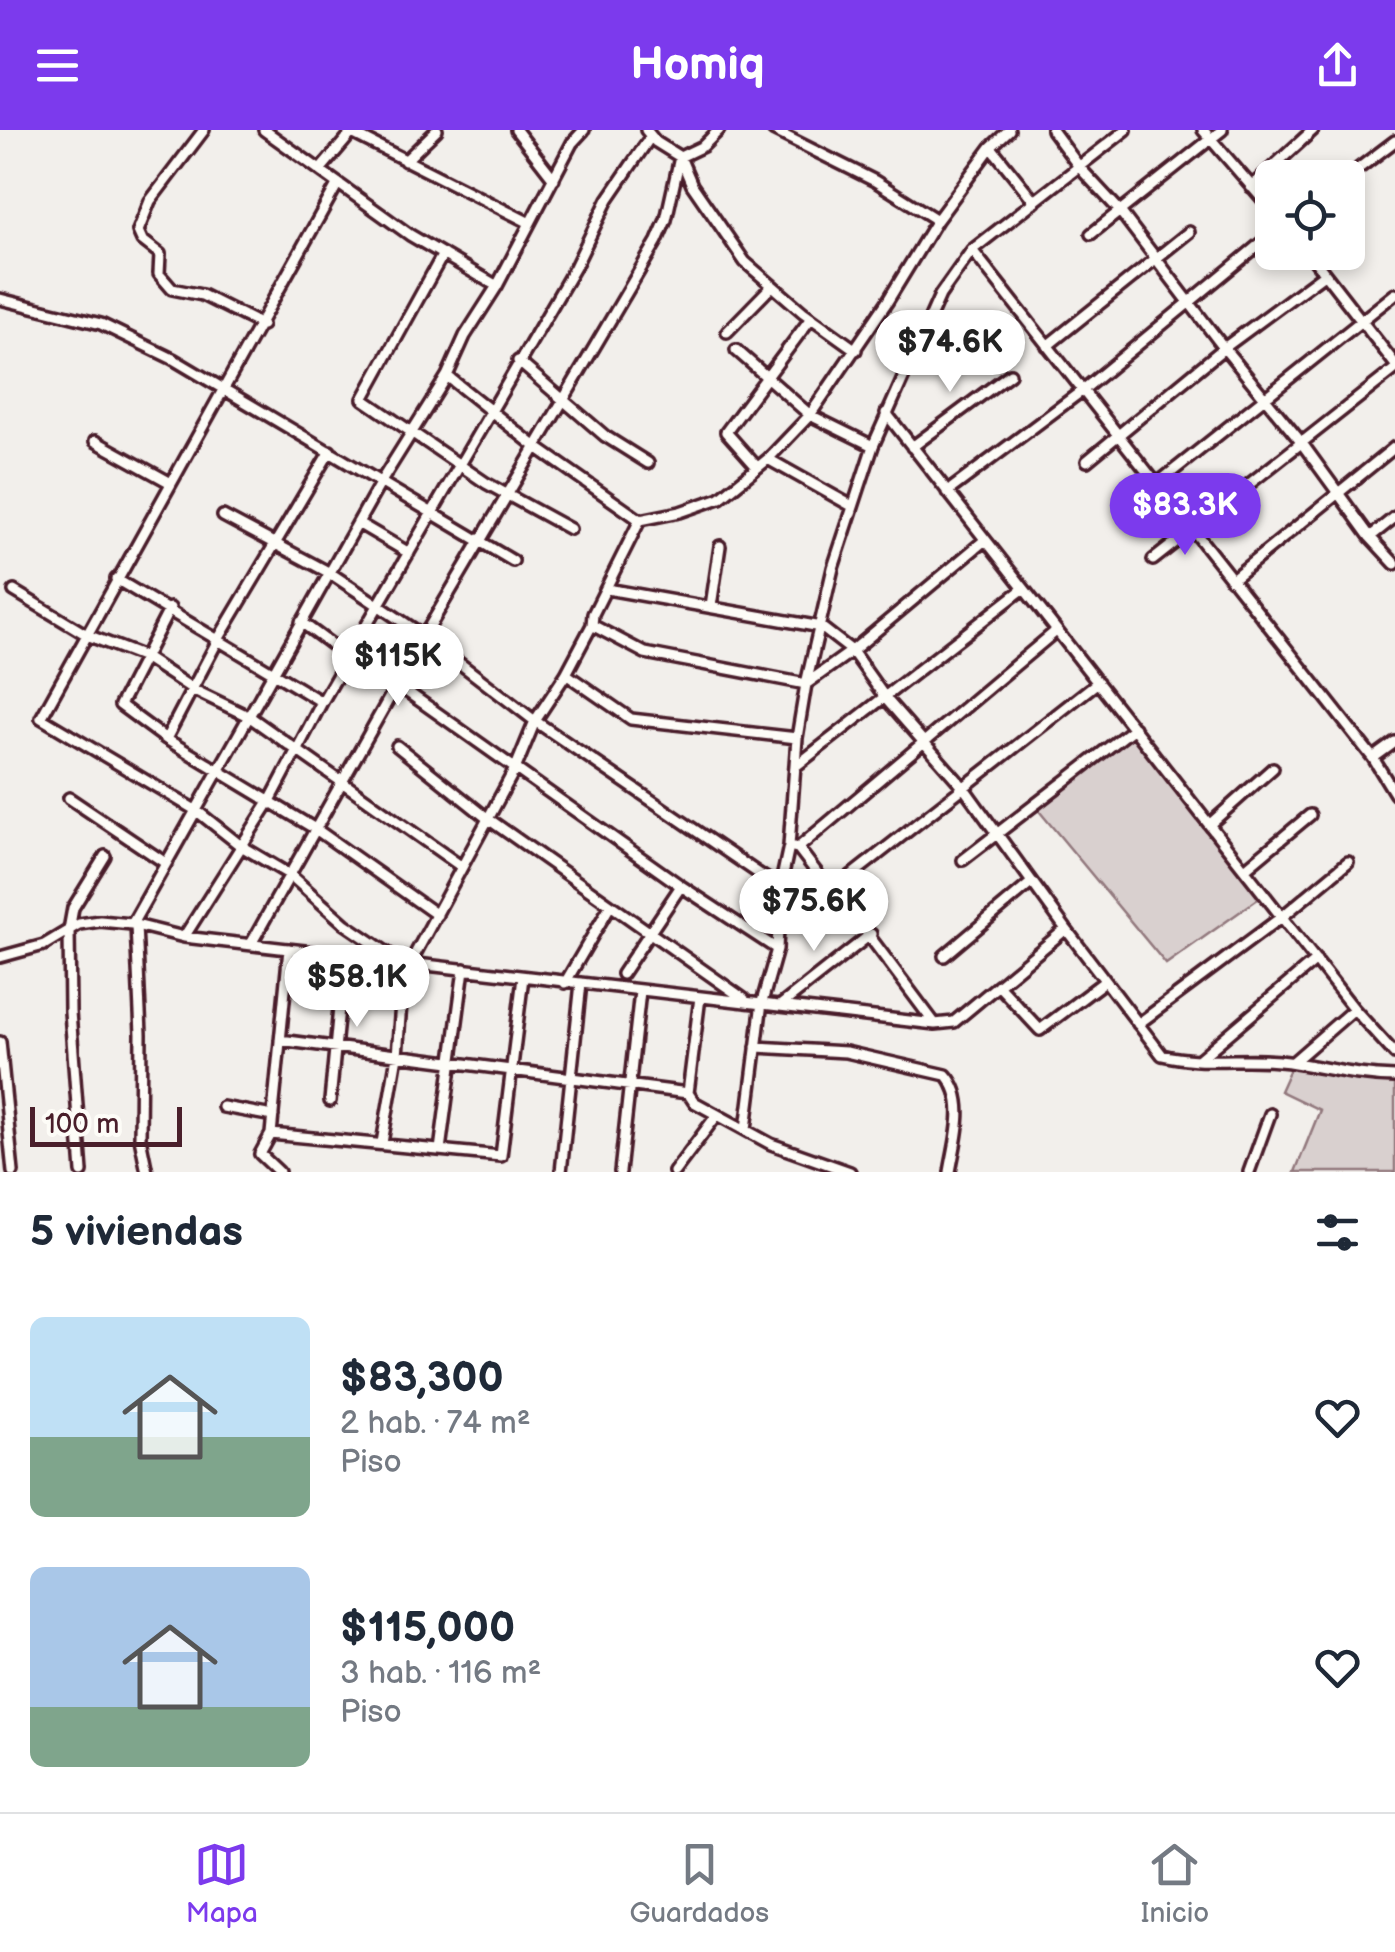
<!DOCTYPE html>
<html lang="es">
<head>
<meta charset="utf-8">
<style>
  :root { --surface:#fff; --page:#f2f2f3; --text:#1f2937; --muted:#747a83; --line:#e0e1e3; --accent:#7c3aed }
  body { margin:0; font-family:"Balsamiq Sans",sans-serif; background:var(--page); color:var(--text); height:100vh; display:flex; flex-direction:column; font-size:38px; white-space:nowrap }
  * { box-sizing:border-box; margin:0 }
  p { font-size:32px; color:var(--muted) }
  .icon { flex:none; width:55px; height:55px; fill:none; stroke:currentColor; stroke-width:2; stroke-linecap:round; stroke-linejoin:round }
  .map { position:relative; height:1042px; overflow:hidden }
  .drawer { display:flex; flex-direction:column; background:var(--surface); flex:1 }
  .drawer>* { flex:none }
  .tools { position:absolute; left:1255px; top:30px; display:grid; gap:20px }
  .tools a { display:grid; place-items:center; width:110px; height:110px; border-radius:15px; background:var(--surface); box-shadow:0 5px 15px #0003; font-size:50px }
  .scale { position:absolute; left:30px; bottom:25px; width:152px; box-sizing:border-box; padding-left:10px; border:5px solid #4a1f2b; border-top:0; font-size:28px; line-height:35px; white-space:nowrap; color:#4a1f2b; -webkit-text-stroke:8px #fdfcf7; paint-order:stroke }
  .price { position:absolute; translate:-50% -85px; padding:0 22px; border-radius:35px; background:#fff; color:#222; font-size:32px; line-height:65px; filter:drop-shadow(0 2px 5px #0008) }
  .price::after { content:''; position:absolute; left:50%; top:60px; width:30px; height:22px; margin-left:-15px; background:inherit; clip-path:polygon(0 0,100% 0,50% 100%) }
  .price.on { background:var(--accent); color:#fff }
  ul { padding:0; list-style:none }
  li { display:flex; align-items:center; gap:30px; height:250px; padding:0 30px }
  li span { display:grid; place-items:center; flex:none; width:280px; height:200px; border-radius:15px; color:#555 }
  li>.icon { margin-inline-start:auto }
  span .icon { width:120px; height:120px; fill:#fffc; stroke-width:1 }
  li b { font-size:42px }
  h2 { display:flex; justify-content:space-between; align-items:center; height:120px; padding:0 30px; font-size:42px }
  header { display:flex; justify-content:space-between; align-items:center; height:130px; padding:0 30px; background:var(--accent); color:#fff; font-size:45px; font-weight:800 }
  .tab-bar { display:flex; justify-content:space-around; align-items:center; height:140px; border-top:2px solid var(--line); background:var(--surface); font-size:28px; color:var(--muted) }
  .tab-bar a { display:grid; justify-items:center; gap:5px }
  .tab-bar .on { color:var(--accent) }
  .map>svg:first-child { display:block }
  .green { fill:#d9d0cf; stroke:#92787d; stroke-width:2.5 }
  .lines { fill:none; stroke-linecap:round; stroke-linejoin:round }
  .street-casing { stroke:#4a1f2b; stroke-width:16 }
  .street { stroke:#fdfcf7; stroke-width:9 }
</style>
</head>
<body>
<header><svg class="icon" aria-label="menu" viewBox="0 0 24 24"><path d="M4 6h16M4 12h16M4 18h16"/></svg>Homiq<svg class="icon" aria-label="share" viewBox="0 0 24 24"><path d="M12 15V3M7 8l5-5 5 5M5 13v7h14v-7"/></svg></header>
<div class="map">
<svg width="1395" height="1042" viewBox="0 0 1395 1042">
  <rect width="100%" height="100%" fill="#f2efeb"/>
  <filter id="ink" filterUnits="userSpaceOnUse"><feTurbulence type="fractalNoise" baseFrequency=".01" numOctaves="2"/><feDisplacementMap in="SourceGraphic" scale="20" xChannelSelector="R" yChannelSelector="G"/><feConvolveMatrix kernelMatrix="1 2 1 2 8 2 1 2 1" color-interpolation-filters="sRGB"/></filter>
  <g filter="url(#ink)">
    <!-- green -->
    <path class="green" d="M1134,598l131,166 -99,70 -131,-158z
      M1293,932l102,15v95h-100l25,-62 -40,-19z"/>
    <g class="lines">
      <defs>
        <path id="street" d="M204,0l-54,71 -12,30 4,9 18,14 -1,20 13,15 30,6 60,30
          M264,0l146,105 87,51
          M516,0l38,49
          M646,0l10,12 24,15 12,28 53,77 58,50 53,38
          M773,0l102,51 62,39
          M1052,0l28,38 39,42 105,138 77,94 69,95 25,27
          M1203,0l69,80
          M352,3l178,90
          M991,17l44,55
          M405,31l32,-31
          M320,40l34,-40
          M1346,48l49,-37
          M338,53l-297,535 156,93 44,35 49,29 55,49 59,40
          M1251,57l62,-57
          M1091,104l131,-104
          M972,120l401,508 22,36
          M1308,122l87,112
          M443,124l-80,145 123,84 84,46
          M0,169l101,25 72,35 340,202
          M727,202l44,-45
          M1047,216l142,-114
          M736,220l74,65 63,31
          M518,231l87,75 43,27
          M447,246l89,71 104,73 40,-8 40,-14 48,-39 42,-44 77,-113 50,-82 54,-73 18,-17
          M886,283l468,596 41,45
          M95,311l76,42
          M912,317l98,-73
          M768,329l84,47
          M1087,331l137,-113 100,-74
          M757,337l-31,-35 85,-114
          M947,362l136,-102 189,-156
          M1124,380l271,-216
          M223,386l107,57 94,63 111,85 245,167
          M358,393l51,30
          M1370,407l25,-20
          M1153,430l242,-191
          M116,449l206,123
          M1231,450l164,-133
          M607,459l214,38 31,24 34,48 78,89 102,141 96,126c44,11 89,0 133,8 38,6 60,13 100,14
          M14,461l73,44 57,22 50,33 56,27 212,150
          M711,476l9,-60
          M170,478l-50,97 46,34 151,91 120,85
          M301,492l31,23 19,7 330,234 96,63
          M592,495l53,28 161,31 46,-33 133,-111
          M566,544l65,45 166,19
          M166,609l53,-101 111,-187
          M397,616l90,72 257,181
          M1373,628l22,-16
          M796,636l227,-177
          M69,668l95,64
          M1210,694l63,-56
          M789,716l9,2 29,38 7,3 264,-207
          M798,718l258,-217
          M963,730l171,-132
          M1245,739l65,-54
          M834,759l101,135
          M132,794l250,-444 65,-104 18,-40 32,-50 75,-143 12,-13
          M136,795l5,109 -1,104 7,34
          M184,807l86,-136 52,-99 253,-435 33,-68 43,-63
          M251,814l173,-308 233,-395 9,-21 14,-63 23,-11 16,-16
          M944,826l87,-73
          M0,827l44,-12 35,-21 21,-3 32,3 52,13 751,87 19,-2 112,-93
          M622,844l59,-88
          M565,853l45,-77
          M998,855l42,45 65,-49
          M781,875l90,-71
          M1138,894l145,-108 65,-54
          M280,910l408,53 6,9 77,42 79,28
          M0,912l13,130
          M756,917l90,5 100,23c23,25 9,66 4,97
          M1198,930l118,-100
          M1293,932l61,-53
          M688,963l12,-96
          M330,971l14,-145
          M223,977l50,9
          M746,999l16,-127 15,-53 3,-61 9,-42 8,-108 9,-54 27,-116 40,-122 67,-151 32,-45 154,-120
          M271,1004l18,-185
          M382,1013l15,-87 7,-92 10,-8 102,-189 19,-46 31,-47 26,-49 1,-11 47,-94
          M440,1020l24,-181
          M82,1042l-12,-160 -1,-82 4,-22 32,-52
          M279,1042l-19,-18 11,-20 230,22 22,-179
          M561,1042l20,-189
          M620,1042l20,-181
          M674,1042l43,-57
          M1249,1042l21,-58"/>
      </defs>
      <!-- street casing -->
      <use href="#street" class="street-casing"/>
      <!-- street -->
      <use href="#street" class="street"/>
    </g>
  </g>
</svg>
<div class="tools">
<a><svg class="icon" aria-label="locate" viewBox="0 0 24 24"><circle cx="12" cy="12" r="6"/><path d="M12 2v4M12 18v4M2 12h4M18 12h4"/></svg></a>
</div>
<div class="scale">100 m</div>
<b class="price" style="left:950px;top:265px">$74.6K</b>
<b class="price on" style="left:1185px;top:428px">$83.3K</b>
<b class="price" style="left:398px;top:579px">$115K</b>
<b class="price" style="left:814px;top:824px">$75.6K</b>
<b class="price" style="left:357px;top:900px">$58.1K</b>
</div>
<section class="drawer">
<h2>5 viviendas<svg class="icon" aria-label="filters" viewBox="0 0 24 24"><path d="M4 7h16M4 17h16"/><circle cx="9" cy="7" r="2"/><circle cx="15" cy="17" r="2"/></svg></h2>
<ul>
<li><span style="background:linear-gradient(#bfe0f5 60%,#7fa58c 0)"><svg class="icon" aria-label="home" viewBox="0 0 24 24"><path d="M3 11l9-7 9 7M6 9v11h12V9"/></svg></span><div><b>$83,300</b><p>2 hab. · 74 m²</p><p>Piso</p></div><svg class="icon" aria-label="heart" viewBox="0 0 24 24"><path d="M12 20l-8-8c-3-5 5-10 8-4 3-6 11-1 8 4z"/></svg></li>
<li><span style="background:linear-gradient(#a9c7e8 70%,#7fa58c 0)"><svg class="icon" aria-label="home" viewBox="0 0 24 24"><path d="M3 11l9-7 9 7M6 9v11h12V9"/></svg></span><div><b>$115,000</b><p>3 hab. · 116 m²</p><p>Piso</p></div><svg class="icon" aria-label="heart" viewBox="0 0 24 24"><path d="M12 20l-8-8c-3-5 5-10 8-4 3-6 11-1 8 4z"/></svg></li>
</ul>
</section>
<nav class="tab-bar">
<a class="on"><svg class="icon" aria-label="map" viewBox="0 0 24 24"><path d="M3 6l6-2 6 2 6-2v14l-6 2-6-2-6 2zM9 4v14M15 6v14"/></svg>Mapa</a>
<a><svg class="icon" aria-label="saved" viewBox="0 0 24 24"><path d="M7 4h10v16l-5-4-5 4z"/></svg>Guardados</a>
<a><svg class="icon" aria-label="home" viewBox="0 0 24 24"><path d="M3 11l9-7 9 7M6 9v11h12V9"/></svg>Inicio</a>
</nav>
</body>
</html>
